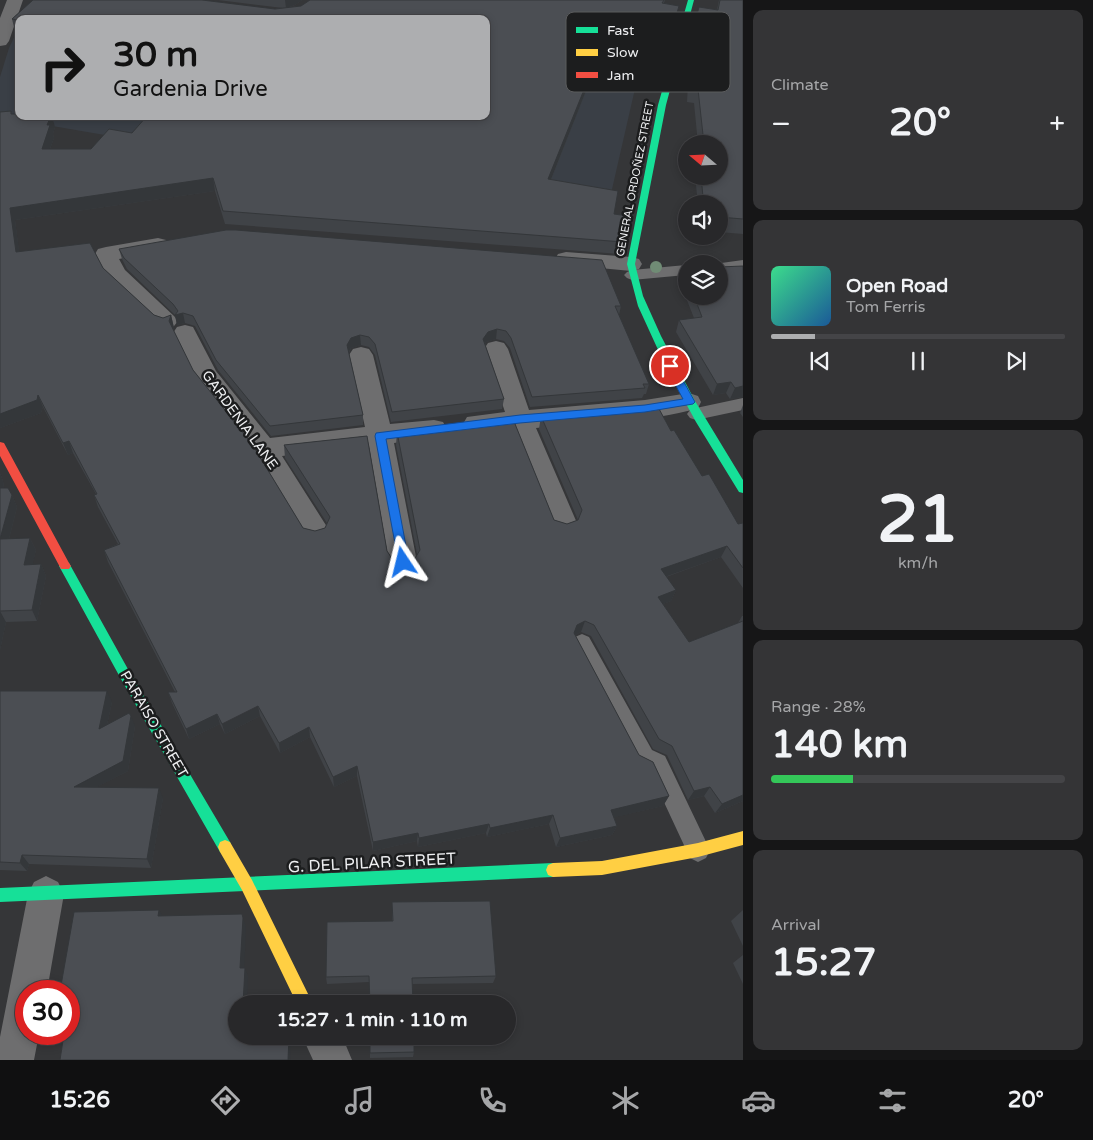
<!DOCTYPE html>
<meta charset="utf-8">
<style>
:root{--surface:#28282a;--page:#343436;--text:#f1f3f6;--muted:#a5a6a8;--line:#444447;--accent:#adaeb0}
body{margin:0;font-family:"Varela Round",sans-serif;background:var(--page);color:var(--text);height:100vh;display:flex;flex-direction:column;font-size:19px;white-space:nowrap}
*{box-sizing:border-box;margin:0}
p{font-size:16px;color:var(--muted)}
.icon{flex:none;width:28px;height:28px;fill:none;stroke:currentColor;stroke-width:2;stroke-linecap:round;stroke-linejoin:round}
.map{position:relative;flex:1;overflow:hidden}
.drawer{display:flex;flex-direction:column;gap:10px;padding:10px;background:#161617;width:350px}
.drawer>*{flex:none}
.banner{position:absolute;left:15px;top:15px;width:475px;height:105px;border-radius:10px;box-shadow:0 2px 8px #0003,0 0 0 1px var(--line);background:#adaeb0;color:#111;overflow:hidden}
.needle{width:32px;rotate:289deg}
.fabs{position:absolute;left:678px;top:135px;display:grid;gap:10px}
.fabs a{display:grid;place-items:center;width:50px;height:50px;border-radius:50%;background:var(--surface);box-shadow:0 2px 8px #0003,0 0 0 1px var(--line);font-size:25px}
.speed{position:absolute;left:15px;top:980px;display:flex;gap:10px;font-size:25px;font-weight:700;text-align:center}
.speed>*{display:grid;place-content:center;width:65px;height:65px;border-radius:50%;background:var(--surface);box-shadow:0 2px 8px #0003,0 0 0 1px var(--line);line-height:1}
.speed .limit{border:8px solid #d22;background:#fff;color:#111}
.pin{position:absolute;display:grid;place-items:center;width:42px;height:42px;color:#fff;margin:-21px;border:2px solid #fff;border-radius:50%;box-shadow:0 1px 5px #0007}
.me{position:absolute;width:55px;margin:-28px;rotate:350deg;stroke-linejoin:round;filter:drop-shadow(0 0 4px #0008)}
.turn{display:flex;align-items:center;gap:18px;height:105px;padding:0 15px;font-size:22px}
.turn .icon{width:65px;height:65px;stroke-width:2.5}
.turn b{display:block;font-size:35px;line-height:42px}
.big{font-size:38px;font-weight:700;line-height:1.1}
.drawer .card{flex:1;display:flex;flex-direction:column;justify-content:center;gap:8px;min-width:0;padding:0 18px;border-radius:10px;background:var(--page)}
.drawer .dial{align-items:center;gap:0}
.dial b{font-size:65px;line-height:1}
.song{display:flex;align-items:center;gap:15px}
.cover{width:60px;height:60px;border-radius:8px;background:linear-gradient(135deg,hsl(150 70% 55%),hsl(210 70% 35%))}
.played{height:5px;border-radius:2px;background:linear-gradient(90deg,var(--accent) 15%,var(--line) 15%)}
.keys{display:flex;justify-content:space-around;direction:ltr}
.heat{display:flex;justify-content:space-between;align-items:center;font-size:28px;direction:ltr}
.charge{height:8px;border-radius:4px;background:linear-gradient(90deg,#34c759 28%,var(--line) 0)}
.trip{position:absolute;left:228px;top:995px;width:288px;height:50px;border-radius:25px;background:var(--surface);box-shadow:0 2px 8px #0003,0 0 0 1px var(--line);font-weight:700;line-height:50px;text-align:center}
.tab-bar{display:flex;height:80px;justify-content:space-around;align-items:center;background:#101011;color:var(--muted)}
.tab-bar .icon{width:35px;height:35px}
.tab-bar .selected{color:var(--accent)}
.tab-bar b{font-size:22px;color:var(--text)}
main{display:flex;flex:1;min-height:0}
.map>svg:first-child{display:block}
.built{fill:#3a3f46}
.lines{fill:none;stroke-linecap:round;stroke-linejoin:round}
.lane{fill:#6e6e6f;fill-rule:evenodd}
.street{fill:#6e6e6f;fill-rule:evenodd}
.fast{fill:#16e098;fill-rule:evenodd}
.slow{fill:#ffcf43;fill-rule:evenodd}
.jam{fill:#f24e42;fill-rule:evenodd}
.tree{fill:#708c75}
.wall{fill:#404347}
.shaded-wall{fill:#34373a}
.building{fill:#4b4e53;stroke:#34373a}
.route{fill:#1a73e8;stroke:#114b97}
.labels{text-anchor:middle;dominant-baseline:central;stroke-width:5;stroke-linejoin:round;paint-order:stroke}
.far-street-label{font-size:11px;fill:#eeeff1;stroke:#1c1d1e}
.street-label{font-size:14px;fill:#eeeff1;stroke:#1c1d1e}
.near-street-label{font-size:16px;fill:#eeeff1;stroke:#1c1d1e}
.key{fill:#1c1d1e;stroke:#5b5c5d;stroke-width:1}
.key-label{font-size:14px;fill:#eeeff1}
</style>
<main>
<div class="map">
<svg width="743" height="1060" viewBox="0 0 743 1060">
<rect width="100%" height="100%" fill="#353638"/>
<path class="built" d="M588 0 681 15 661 84 637 80 610 198 221 155 0 117V77L9 48 19 27V116H486V19Z"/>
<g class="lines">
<path class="lane" d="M743 260V270L719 272V264H714Z
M686 265V275L632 280 627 278 624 275 627 272 632 270Z
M743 398V410L696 420 690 418 687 414 690 410 696 408Z
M582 634 589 637 652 750 665 756 710 850 706 858 698 862 690 858 649 770 636 764 572 643 575 637Z"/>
<path class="street" d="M7 0H23L9 41 6 45 0 46V18Z
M158 238 166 240 169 245 166 250 119 259 125 270 174 316 178 321 174 326 166 329 158 326 108 279 95 254 98 249 106 247Z
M566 252 631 257 639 259 642 264 639 269 631 271 558 264 555 259 558 254Z
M185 325 193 327 216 371 270 438 365 427 349 355 353 349 361 347 369 349 373 355 390 424 434 420 443 422 447 429 443 436 394 443 417 562 413 570 403 574 393 570 389 562 369 446 282 456 329 530 325 538 315 541 305 538 255 455 197 381 173 333 177 327Z
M496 341 504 343 508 349 529 410 645 400 689 393 698 396 701 402 698 408C648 423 588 423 536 428L577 523 573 531 563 534 553 531 549 523 512 430 476 433 467 431 463 424 467 417 505 412 484 349 488 343Z
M46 876 58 882 64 894 47 991H26V1034H39L34 1060H0V1037L28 894 34 882Z
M302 1036H342L352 1060H313Z"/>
<path class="fast" d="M688 0H694L666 105 635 264 643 296 661 336 695 401 743 480V493L739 492 696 422 665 365 638 306 627 264 658 105Z
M65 561 69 563 129 671 230 842 232 847 230 852 225 854 220 852 121 679 59 566 61 563Z
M553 863 558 865 560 870 558 875 553 877 0 902V888Z"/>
<path class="slow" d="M743 831V845L698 857 602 875 553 877 548 875 546 870 548 865 553 863 602 861 698 843Z
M225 840 230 842 252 880 313 1004H297L242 890 220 852 218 847 220 842Z"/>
<path class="jam" d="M0 442 4 443 69 563 71 566 69 569H61L0 456Z"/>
</g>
<circle class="tree" cx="656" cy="267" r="6"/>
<path class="wall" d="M33 0H202L275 9 283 8 218 0H302L295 5 290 7 301 6 310 0H665L664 3 679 6 658 79 595 68 551 180 618 191 614 214 628 216 620 254 225 224 215 191 15 220 19 252 90 243 103 268 154 315 163 318 171 315 174 328 173 330 193 370 252 444 303 528 315 531 325 528 327 523 285 458 284 445 367 436 387 551 393 560 403 564 414 560 417 554 396 445 397 432 513 419 554 520 567 524 578 520 539 429 541 416 658 407 671 431 674 430 702 476 709 474 738 524 743 523V588L721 557 666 577 676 590 671 601 663 604 689 642 738 623 742 616H743V801L715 813 704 796 688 800 667 755 653 749 591 636 581 632 575 635 639 755 653 762 669 796 663 806 614 817 617 826 612 835 556 847 549 824 487 837 486 833 418 847 417 841 373 851 357 776 334 787 310 737 280 753 260 716 225 734 220 724 189 739 172 703 168 692H175L108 562 104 550 118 544 98 507 94 495 96 494 73 453 68 455 43 407 41 413 0 428V112L11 111 12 114H19V116H52L55 127 53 134 54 138 50 149H91L109 129 132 133 147 116H486V19H19V32L15 31 12 19Z
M719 0H743V234L719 232V204H698L695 176H719V144H698L694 103 687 102 688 84 679 83 699 7 717 10Z
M119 249 621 306 619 315 649 384 646 394H644L642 398 530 407 510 348 504 341 496 339 486 342 485 344 504 399 502 409 391 422 375 355 369 347 361 345 351 348 349 353 363 415V425L271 436 218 370 195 326 185 323 177 325 175 315 127 269 122 259Z
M682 269H686V296H719L743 397 730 399 726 393 713 395 676 332 679 320 694 318 679 280Z
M743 405V417L740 413Z
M0 473 3 481 4 488 12 495 17 507 9 539 30 538 36 550 32 565 41 564 46 576 37 621 6 622 0 650Z
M0 691 112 702 107 725 135 726 128 771 96 787 163 798 151 868 29 864 27 871 0 870Z
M392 902 496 976 493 983 412 984 369 982 327 984 326 977 392 921Z
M743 910V946L731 921Z
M743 955V984L733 963Z
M370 1036 414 1052 413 1057 370 1058Z"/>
<path class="shaded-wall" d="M285 0H302L295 5 286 8Z
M679 6 676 18 658 79 661 67Z
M598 55 595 68 546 192 548 179Z
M51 116H52L55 127 53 134 54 138 45 162 42 149 47 125Z
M213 178 215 191 15 220 21 265 16 252 10 208Z
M183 313 185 323 177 325 175 315Z
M171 315 174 328 171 334 169 321Z
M497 329 496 339 486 342 482 350 483 339 488 332Z
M360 335 361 345 351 348 347 355V345L351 338Z
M731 382 726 393 713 395 717 384Z
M743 386V397L730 399 735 388Z
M38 395 43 407 41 413 0 428V414Z
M69 441 73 453 68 455 63 443Z
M0 473 3 481 6 500 0 488Z
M12 495 17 507 6 551 0 539Z
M30 538 36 550 30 576 24 565Z
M727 546 721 557 656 580 661 569Z
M41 564 46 576 37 621 32 610Z
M676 590 671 601 653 608 658 597Z
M0 611 6 622 0 650Z
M585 621 581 632 573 636 570 644 577 625Z
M107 691 112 702 104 739 99 729Z
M258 706 260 716 225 734 222 724Z
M217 714 220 724 189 739 186 729Z
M131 716 135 726 128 771 79 796 74 787Z
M309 727 310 737 280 753 279 743Z
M357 766V776L334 787 333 777Z
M710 787 704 796 688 800 694 791Z
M159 788 163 798 151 868 147 859Z
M743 795V801L715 813 722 804Z
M669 796 663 806 607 819 611 810Z
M553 815 549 824 487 837 490 828Z
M489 824 486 833 418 847 419 838Z
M617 826 612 835 556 847 560 838Z
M418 833 417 841 373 851V842Z
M22 855 29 864 27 871 20 863Z
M159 910 164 919 158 916Z
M243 918 246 927 244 976 240 968Z
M245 968 248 976 247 1004H243Z
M289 1036 291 1042 290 1060H288Z"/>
<path class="building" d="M33 0H202L275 9 301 6 310 0H664L662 3 679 6 661 67 598 55 548 179 618 191 614 214 628 216 623 242 223 211 213 178 10 208 16 252 90 243 103 268 154 315 163 318 171 315 169 321 193 370 252 444 303 528 315 531 325 528 330 517 284 445 367 436 387 551 393 560 403 564 414 560 420 550 397 432 513 419 554 520 567 524 578 520 582 510 541 416 658 407 671 431 674 430 702 476 709 474 738 524 743 523V568L727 546 661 569 676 590 658 597 689 642 743 621V795L722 804 710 787 694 791 672 746 659 739 594 625 585 621 577 625 574 633 639 755 653 762 669 796 611 810 617 826 560 838 553 815 490 828 489 824 419 838 418 833 373 842 357 766 333 777 309 727 279 743 258 706 222 724 217 714 186 729 168 692H177L104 550 120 544 94 495 97 494 69 441 63 443 38 395 37 400 0 414V112L11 111V114H19V116H51L47 125H50L42 149H91L109 129 132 133 147 116H486V19H19V20L12 19Z
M720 0H743V219L719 217V204H712L711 198 703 197 701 176H719V144H704L698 89 691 88 692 70 683 68 699 7 718 10Z
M226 230H236L602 260 621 306H615L649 384H643L645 388 532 397 511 338 506 331 497 329 488 332 483 339 504 399 392 412 375 344 369 337 360 335 351 338 347 345 363 415 270 426 216 360 193 316 183 313 175 315 178 311 173 304 124 258 119 249Z
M743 266V386L735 388 731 382 717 384 679 320 702 317 694 296H719V267Z
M682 269H686V278Z
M0 488H8L12 495 0 539 30 538 24 565 41 564 32 610 0 611Z
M0 691H107L99 729 129 713 131 716 123 761 74 787 159 788 147 859 22 855 20 863 0 862Z
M490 901 496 976 412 978 413 1004H370L369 976 326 977 327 922 393 921 392 902Z
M159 910 158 916 242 914 243 918 240 968H245L243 1004H236V1036H289L288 1060H60L64 1034H69V991H60L74 912Z
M370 1036H414V1052L370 1053Z"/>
<path class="route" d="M670 362 675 366 695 402 693 404 645 412 520 423 386 439 409 562 407 565H399L375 436 376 433 520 415 645 405 683 399 665 366Z"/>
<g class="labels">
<g class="far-street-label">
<text transform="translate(635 179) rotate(-79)">GENERAL ORDOÑEZ STREET</text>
</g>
<g class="street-label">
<text transform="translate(240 420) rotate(54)">GARDENIA LANE</text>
<text transform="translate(154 724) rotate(60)">PARAISO STREET</text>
</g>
<g class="near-street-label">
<text transform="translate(372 863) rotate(-3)">G. DEL PILAR STREET</text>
</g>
</g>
<rect x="566" y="12" width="164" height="80" rx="8" class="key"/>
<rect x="576" y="27" width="22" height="6" fill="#16e098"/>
<rect x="576" y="49" width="22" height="7" fill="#ffcf43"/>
<rect x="576" y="72" width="22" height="6" fill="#f24e42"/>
<g class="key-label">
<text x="607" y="35">Fast</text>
<text x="607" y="57">Slow</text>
<text x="607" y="80">Jam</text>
</g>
</svg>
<div class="fabs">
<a><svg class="needle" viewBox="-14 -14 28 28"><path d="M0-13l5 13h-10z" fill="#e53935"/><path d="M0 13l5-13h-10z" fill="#a5a6a8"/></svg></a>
<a><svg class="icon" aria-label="sound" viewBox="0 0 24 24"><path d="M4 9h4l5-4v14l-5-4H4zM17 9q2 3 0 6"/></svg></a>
<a><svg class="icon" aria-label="layers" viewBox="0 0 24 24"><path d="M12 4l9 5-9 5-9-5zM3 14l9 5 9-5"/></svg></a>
</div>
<div class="speed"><div class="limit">30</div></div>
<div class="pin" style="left:670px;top:366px;background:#d93025"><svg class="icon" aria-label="arrive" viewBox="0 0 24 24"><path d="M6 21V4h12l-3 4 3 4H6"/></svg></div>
<svg class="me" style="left:403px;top:562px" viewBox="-20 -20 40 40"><path d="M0-17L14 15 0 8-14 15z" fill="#1a73e8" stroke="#fff" stroke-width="4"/></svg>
<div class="trip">15:27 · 1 min · 110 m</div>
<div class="banner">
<div class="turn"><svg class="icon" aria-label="right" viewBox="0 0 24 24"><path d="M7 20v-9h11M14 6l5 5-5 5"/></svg><div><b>30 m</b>Gardenia Drive</div></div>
</div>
</div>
<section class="drawer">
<div class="card"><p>Climate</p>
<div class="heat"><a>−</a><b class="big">20°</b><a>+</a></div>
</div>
<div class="card">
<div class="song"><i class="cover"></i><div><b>Open Road</b><p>Tom Ferris</p></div></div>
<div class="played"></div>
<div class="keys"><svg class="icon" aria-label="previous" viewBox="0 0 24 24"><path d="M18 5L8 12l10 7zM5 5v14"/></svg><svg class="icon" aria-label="pause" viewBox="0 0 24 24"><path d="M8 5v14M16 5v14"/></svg><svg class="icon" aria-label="next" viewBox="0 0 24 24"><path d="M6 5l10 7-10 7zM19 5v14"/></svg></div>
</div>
<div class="card dial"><b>21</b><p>km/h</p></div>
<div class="card"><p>Range · 28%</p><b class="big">140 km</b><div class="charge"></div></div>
<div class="card"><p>Arrival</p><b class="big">15:27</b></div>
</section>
</main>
<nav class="tab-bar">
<b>15:26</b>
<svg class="icon selected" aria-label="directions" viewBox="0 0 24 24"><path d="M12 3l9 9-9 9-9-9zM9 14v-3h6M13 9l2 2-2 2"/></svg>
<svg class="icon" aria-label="music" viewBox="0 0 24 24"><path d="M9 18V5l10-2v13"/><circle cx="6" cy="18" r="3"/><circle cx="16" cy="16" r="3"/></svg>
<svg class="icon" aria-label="phone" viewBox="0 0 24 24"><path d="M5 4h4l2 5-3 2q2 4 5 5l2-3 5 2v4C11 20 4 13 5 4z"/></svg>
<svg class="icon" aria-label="climate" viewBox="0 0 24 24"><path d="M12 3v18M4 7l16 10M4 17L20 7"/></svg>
<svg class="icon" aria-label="car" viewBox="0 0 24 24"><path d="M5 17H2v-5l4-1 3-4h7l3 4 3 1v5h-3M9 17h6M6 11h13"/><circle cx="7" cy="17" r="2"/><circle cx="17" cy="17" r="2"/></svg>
<svg class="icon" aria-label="filters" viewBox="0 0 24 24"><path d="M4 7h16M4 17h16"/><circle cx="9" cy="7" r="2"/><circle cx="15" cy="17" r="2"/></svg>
<b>20°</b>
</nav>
